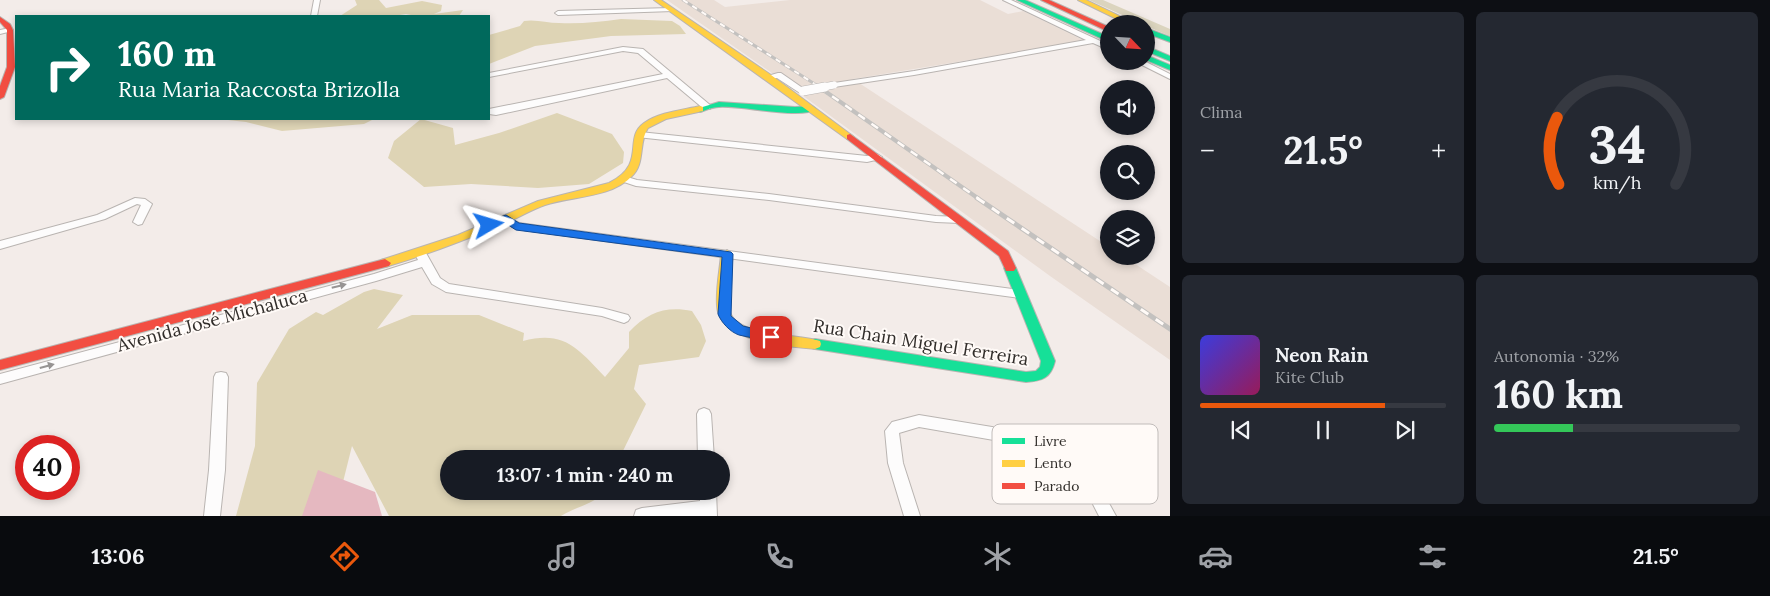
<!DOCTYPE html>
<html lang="pt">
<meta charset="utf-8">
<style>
:root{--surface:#171b24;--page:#242831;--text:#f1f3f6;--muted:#9ea1a6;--line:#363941;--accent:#ea580c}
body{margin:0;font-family:Lora,serif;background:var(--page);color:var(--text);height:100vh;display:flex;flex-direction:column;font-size:19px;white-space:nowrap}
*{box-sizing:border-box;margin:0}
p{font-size:16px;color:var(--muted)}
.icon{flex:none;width:28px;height:28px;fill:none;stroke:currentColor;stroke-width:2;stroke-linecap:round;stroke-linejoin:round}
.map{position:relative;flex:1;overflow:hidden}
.panel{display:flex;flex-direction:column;gap:12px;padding:12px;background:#0d0f14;width:600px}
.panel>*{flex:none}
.guide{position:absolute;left:15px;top:15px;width:475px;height:105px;border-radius:0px;box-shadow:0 2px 8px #0003;background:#00695c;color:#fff;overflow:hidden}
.needle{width:32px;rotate:115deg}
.buttons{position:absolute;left:1100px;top:15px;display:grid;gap:10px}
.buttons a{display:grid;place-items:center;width:55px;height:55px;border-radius:50%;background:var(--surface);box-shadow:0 2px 8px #0003;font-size:25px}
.speed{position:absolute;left:15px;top:435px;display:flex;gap:10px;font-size:25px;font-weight:700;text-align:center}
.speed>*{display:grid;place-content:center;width:65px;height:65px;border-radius:50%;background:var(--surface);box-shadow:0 2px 8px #0003;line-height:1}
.speed .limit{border:8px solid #d22;background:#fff;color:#111}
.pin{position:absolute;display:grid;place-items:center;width:42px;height:42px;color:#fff;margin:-21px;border-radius:10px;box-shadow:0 2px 8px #0006}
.me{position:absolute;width:55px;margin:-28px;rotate:83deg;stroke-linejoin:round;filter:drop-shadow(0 0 4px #0008)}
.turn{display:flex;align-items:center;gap:18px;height:105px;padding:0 20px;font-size:22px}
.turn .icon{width:65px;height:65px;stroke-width:2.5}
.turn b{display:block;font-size:35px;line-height:42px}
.big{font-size:38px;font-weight:700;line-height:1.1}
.panel .tile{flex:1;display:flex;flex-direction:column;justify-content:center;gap:8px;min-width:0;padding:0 18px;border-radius:8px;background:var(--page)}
.panel .dial{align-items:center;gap:0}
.dial svg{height:130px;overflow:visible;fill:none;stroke:var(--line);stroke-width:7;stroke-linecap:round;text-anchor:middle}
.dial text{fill:var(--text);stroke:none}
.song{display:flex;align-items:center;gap:15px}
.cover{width:60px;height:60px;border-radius:8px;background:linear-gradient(135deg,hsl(240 70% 55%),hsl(330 70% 35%))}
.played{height:5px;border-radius:2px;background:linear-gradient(90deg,var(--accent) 75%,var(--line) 75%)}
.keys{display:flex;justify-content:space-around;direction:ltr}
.heat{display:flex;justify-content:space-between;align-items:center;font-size:28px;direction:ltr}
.charge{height:8px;border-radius:4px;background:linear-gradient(90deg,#34c759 32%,var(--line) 0)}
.panel .tiles{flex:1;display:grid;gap:12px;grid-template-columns:repeat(2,1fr)}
.trip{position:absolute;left:440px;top:450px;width:290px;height:50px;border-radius:25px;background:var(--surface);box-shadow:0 2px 8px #0003;font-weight:700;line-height:50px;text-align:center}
.dock{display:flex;height:80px;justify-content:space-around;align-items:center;background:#090b0e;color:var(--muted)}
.dock .icon{width:35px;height:35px}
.dock .current{color:var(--accent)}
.dock b{font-size:22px;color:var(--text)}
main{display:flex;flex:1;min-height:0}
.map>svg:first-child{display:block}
.built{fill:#eaded6}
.green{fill:#dbd4be}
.forest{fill:#ded4b5}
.water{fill:#e5b8c0}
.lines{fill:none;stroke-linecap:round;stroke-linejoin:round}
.street-casing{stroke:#b9b4b1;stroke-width:2}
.fast-casing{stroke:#b9b4b1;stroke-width:2}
.slow-casing{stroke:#b9b4b1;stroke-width:2}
.jam-casing{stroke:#b9b4b1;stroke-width:2}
.street{fill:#fdfcfc;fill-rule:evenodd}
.fast{fill:#16e098;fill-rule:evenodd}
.slow{fill:#ffcf43;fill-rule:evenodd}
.jam{fill:#f24e42;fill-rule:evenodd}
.rail-far2-casing{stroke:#c3c1bf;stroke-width:3}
.rail-far1-casing{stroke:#c3c1bf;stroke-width:4}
.rail-casing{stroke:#c3c1bf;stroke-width:5}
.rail-far2{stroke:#fffaf7;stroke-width:2;stroke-dasharray:5.5;stroke-linecap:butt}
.rail-far1{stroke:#fffaf7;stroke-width:2.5;stroke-dasharray:8;stroke-linecap:butt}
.rail{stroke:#fffaf7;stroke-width:3;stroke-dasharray:9;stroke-linecap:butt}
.street-bridge-far1-casing{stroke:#b9b4b1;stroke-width:8;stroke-linecap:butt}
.street-bridge-casing{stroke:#b9b4b1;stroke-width:10;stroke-linecap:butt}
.street-bridge-far1{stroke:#fdfcfc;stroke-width:7}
.street-bridge{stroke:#fdfcfc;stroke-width:9}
.oneway{fill:#979493}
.route{fill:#1a73e8;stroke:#114b97}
.labels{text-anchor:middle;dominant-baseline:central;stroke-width:4;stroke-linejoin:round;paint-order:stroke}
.street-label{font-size:18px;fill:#312d2a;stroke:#fffaf7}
.key{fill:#fffaf7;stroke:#c1bcba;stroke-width:1}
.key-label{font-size:14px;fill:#312d2a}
</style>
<main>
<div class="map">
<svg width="1170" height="516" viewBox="0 0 1170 516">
<rect width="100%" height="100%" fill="#f3ece9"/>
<path class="built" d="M667 0H714L725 7 790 0H980L1008 14 1023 11 1085 41 853 79 1109 247V256H1123L1170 287V360L1050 276 769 71Z"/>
<path class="green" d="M1089 0H1103L1170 29V36L1146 26V24H1142Z"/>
<path class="forest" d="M355 0H379L386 8 422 1 442 5 441 11 434 14 463 10 459 16H416L406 14 393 16H340L357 5Z
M621 19 672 21 680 26 686 34 611 36 535 46 489 64V35L520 26 524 21C536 19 547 23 559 23 580 24 600 22 621 19Z
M557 113 612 134 624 152 623 163 589 184 538 188 471 184 424 187 388 158 394 141 421 119 453 128 455 145 499 133Z
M219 119H374L364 124 282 131 246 122Z
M374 289 403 295 377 329 412 315H479L524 333 523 341C565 330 578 349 605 377L629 348V332C648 312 666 306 692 311L701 325 706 341 699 357 639 365 634 389 646 404 619 459H449V491H605C595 504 575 507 561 516H389L352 446 341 490 316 516H236L255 446 257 383 289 329 316 312 323 315 364 292Z"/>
<path class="water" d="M318 470 375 492 382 516H302Z"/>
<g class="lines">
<g class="street-casing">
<path id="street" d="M314 0H320L317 16H311Z
M1003 0H1011L1109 45V50L1093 43 914 75 834 87 830 85 834 83 914 71 1086 40Z
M671 8 674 10 673 11 558 15 555 13 558 11Z
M10 28 13 30 12 31 0 34V30Z
M623 47 643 49 710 105V109H704L667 78 496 115 489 114V109L663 74 638 53 623 51 489 77V73Z
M1134 61H1144L1170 74V79Z
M778 73H781L807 91 800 93 777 78 768 79 764 77Z
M640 132 867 156 877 154 882 157 880 159 867 162 637 137V133Z
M624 176 637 180 769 194 936 216 960 217 965 220 960 223 936 222 769 200 636 186 621 181 619 179 621 177Z
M135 198 145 199 152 204 142 224 138 225 133 222 141 205 137 204 105 219 0 249V241L97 215Z
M506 216 519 223 1020 290 1024 291 1026 294 1024 297 1020 298 516 229 501 219Z
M422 252 426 253 440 278 449 284 602 308 628 315 630 318 628 321 624 323 602 316 446 292 432 284 422 267 376 281 0 384V374L374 274 418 260 416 256Z
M221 372 226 373 228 377 225 470 220 516H204L209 470 214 377 216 373Z
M704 408 709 410 711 414 714 459H698L697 414 699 410Z
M919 415 1046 436 1070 446 1089 467 1116 516H1099L1079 477 1069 464 1060 456 1045 449 919 427 899 433 903 463 920 516H904L888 463 885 431 892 422Z
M700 491H716L717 516H634L636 510 642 508 700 501Z"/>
</g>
<g class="fast-casing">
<path id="fast" d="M1017 0H1025L1109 37V42Z
M1146 28 1170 37V42L1146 33Z
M1146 46 1170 56V61L1146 51Z
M1146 55 1170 65V70L1146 60Z
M719 102 795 107 812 106 816 109C802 120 740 105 719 107 713 107 706 110 700 112L696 109Z
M1010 264 1016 268 1055 361C1051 378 1042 381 1026 382L815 349 810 347 809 344 810 341 815 339 1026 372 1036 371 1040 367 1041 361 1004 268Z"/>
</g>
<g class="slow-casing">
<path id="slow" d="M654 0H661L771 75 854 137 853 139H847Z
M1078 0H1086L1136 24H1127Z
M700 106 703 107V111L666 119 648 128C638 143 646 164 631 177 610 198 572 196 545 205 528 211 513 221 496 227 460 242 423 256 385 267L379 263 381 260 458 235 538 201 609 183C648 163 622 139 644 123 659 112 683 110 700 106Z
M727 250 733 254C731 270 726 297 730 312 737 337 799 334 820 341L821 344 820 347 815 349C789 346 727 343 718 312 714 297 720 270 721 254Z"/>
</g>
<g class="jam-casing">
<path id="jam" d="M1041 0H1049L1109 27V32Z
M0 17 10 24 13 30 15 67 4 97 0 99V86L7 67V30L0 22Z
M850 134 1008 251 1016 268 1014 271H1006L999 256 847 139V135Z
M385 259 391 263 389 266 0 370V360Z"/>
</g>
<use href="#street" class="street"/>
<use href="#fast" class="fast"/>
<use href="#slow" class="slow"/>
<use href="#jam" class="jam"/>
<g class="rail-far2-casing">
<path id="rail-far2" d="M683 0 821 88"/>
</g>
<g class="rail-far1-casing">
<path id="rail-far1" d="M819 87 979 199"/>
</g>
<g class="rail-casing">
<path id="rail" d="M977 198 1170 329"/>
</g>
<use href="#rail-far2" class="rail-far2"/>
<use href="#rail-far1" class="rail-far1"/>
<use href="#rail" class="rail"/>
<g class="street-bridge-far1-casing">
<path id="street-bridge-far1" d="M818 88 834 85"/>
</g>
<g class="street-bridge-casing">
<path id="street-bridge" d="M803 91 825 87"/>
</g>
<use href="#street-bridge-far1" class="street-bridge-far1"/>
<use href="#street-bridge" class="street-bridge"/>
</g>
<defs><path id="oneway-solid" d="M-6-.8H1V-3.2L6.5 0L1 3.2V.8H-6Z" transform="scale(1.25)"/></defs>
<g class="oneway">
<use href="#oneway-solid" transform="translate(339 286) rotate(-14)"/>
<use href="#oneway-solid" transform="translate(47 366) rotate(-15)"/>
</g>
<path class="route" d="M506 215 519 223 731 252 733 254 731 316 743 326 775 334 777 337 775 340 771 342 739 335C730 332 721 322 718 314L722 257 516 230 505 223 489 229 484 225 485 223Z"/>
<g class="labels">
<g class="street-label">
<text transform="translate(212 320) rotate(-15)">Avenida José Michaluca</text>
<text transform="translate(921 342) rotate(9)">Rua Chain Miguel Ferreira</text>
</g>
</g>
<rect x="992" y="424" width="166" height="80" rx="8" class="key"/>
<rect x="1002" y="438" width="23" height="6" fill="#16e098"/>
<rect x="1002" y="460" width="23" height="7" fill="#ffcf43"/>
<rect x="1002" y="483" width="23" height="6" fill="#f24e42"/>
<g class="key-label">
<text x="1034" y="446">Livre</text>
<text x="1034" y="468">Lento</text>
<text x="1034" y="491">Parado</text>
</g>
</svg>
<div class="buttons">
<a><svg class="needle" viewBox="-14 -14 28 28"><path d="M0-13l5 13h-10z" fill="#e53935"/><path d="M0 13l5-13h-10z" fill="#9ea1a6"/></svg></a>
<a><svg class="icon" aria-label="sound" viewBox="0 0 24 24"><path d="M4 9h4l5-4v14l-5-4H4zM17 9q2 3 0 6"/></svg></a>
<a><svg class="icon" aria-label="search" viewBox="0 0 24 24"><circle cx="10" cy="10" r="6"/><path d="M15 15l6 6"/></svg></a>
<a><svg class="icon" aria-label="layers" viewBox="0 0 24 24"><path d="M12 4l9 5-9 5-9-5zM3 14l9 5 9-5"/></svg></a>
</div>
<div class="speed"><div class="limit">40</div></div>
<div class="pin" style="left:771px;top:337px;background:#d93025"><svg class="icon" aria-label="arrive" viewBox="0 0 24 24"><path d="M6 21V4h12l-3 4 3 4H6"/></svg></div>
<svg class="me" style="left:489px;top:225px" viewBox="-20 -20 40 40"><path d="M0-17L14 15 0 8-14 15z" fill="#1a73e8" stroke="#fff" stroke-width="4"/></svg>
<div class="trip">13:07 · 1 min · 240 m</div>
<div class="guide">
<div class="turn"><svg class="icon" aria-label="right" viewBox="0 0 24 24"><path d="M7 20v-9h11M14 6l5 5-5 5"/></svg><div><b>160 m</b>Rua Maria Raccosta Brizolla</div></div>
</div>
</div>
<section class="panel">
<div class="tiles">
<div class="tile"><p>Clima</p>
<div class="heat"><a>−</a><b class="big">21.5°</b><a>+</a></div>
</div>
<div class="tile dial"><svg viewBox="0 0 100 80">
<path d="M14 69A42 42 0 1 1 86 69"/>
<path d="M14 69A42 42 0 0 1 13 28" stroke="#ea580c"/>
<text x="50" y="56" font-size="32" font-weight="700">34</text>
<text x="50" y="72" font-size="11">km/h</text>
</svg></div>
<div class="tile">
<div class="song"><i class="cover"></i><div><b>Neon Rain</b><p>Kite Club</p></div></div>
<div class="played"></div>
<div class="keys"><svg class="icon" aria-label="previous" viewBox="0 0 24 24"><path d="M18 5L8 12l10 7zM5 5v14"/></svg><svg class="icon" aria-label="pause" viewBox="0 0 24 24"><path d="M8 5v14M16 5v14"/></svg><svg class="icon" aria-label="next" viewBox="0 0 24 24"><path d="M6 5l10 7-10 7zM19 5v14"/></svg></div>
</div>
<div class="tile"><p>Autonomia · 32%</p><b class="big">160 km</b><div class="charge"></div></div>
</div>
</section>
</main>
<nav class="dock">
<b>13:06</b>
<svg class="icon current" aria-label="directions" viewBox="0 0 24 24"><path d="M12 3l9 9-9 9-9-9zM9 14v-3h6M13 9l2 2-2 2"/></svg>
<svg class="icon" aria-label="music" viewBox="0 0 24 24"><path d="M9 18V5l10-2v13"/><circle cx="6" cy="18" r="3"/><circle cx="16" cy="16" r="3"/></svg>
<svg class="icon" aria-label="phone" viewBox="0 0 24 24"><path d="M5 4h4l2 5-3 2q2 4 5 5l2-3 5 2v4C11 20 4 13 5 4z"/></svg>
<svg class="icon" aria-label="climate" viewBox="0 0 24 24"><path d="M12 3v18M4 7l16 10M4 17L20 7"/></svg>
<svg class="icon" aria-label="car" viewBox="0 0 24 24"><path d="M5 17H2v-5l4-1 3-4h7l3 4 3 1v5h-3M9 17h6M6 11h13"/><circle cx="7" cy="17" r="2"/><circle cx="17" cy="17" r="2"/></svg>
<svg class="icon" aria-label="filters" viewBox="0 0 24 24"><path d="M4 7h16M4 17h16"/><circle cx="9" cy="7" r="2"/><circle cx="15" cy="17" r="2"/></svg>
<b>21.5°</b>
</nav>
